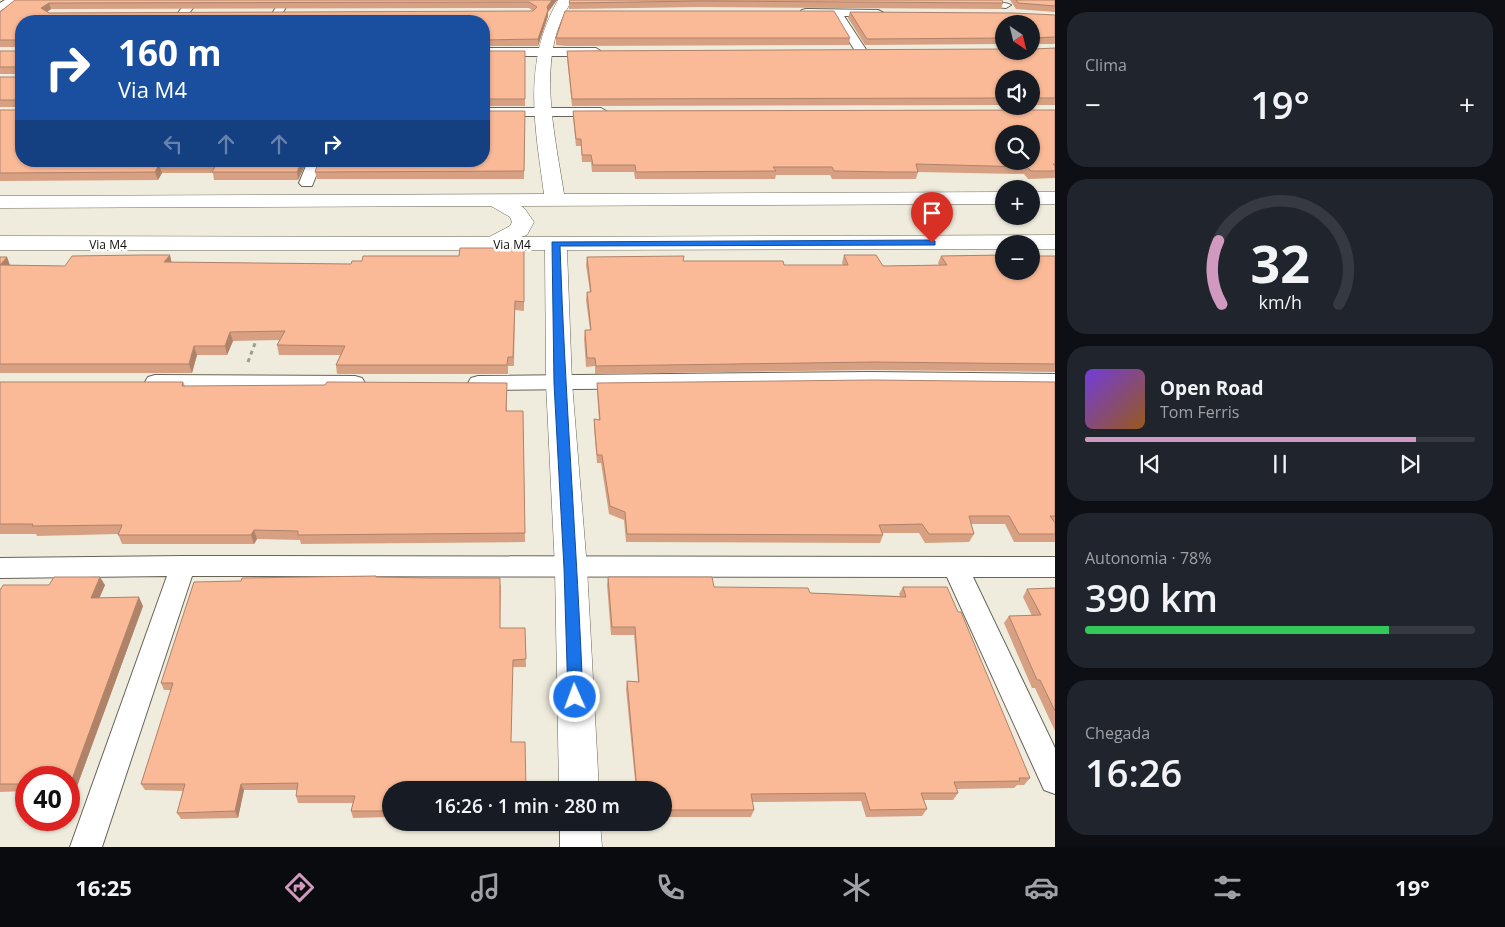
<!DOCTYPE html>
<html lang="pt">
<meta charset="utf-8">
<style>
:root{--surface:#171b24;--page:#20242c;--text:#f1f3f6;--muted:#9ea1a6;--line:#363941;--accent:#d199be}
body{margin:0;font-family:"Open Sans",sans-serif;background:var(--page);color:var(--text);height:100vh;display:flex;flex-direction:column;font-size:19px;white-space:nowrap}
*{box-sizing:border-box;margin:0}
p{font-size:16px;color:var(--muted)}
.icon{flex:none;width:28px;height:28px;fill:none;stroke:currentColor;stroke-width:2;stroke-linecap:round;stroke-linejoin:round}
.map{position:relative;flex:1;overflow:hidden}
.details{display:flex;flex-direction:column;gap:12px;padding:12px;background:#0d0f14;width:450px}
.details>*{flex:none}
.banner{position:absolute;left:15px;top:15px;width:475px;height:152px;border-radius:20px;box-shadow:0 1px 4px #0004;background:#1a4fa0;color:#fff;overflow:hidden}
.needle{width:32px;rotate:145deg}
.fabs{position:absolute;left:995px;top:15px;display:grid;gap:10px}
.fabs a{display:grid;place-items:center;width:45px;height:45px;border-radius:50%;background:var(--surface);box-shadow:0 1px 4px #0004;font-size:25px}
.speed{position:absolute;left:15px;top:766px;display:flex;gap:10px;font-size:25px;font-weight:700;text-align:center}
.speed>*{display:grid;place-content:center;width:65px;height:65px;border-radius:50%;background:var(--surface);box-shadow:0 1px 4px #0004;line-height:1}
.speed .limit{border:8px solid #d22;background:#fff;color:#111}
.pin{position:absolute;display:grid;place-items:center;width:42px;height:42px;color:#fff;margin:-51px -21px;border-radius:50% 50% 50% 0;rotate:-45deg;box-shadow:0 0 5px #0007}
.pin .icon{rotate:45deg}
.me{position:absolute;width:55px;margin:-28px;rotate:358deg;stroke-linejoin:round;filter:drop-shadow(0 0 4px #0008)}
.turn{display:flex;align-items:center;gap:18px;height:105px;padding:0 20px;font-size:22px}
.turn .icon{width:65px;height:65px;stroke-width:2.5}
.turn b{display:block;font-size:35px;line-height:42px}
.lanes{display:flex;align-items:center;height:48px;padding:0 20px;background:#0003;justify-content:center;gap:25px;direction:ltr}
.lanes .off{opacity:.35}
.big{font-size:38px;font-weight:600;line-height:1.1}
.details .widget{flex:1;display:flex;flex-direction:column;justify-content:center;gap:8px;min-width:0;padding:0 18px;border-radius:20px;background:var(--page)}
.details .dial{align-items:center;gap:0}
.dial svg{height:130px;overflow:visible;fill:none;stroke:var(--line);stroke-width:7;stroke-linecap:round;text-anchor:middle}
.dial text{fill:var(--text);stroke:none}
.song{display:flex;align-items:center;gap:15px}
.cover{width:60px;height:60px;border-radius:8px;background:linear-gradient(135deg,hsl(260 70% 55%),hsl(30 70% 35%))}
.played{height:5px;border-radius:2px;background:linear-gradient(90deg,var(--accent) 85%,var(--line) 85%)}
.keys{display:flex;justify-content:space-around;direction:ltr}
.heat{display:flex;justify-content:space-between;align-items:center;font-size:28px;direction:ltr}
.charge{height:8px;border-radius:4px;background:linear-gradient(90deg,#34c759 78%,var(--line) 0)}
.trip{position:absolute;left:382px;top:781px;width:290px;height:50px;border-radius:25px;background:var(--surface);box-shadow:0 1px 4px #0004;font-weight:600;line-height:50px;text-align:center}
.menu{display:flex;height:80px;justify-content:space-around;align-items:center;background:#090b0e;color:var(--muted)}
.menu .icon{width:35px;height:35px}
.menu .selected{color:var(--accent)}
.menu b{font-size:22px;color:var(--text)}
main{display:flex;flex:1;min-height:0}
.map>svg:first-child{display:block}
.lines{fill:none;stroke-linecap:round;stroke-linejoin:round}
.street-casing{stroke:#676457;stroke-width:2}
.secondary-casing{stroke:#676457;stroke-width:1}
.path{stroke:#9f9c91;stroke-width:3;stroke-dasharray:4 4;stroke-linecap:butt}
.street{fill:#fff;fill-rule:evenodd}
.secondary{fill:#fff;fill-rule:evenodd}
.wall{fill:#d7a082;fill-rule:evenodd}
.shaded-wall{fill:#af826a}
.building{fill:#faba97;stroke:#af826a;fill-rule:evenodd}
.route{fill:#1a73e8;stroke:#114b97}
.labels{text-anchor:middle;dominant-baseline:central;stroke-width:5;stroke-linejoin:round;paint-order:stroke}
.far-street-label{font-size:12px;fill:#0e0d08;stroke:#fff}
</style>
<main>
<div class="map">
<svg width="1055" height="847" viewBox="0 0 1055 847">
<rect width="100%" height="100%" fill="#efecdd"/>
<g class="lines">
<g class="street-casing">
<path id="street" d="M5 0H18L0 11V3Z
M188 0H199L187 16H179L177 14Z
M280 0H290L278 21H268Z
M939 0C954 0 1002 0 1011 5L1006 8 944 3Z
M806 9 878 10 884 13 878 16H844L867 51 861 55 857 54 833 16 802 14 800 12 802 10Z
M484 48H596L602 52 596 56H484Z
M484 108H601L608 112 601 116H484Z
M308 161H322L312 186H302L299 183Z
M870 372 1055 374V388L870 386 478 390 471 388 468 383 471 378 478 376Z
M155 375 355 376 362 378 365 383 362 388 355 390 155 389 148 387 145 382 148 377Z
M183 556 1055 557V577H973L1055 748V794L1044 790 947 577 192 576 102 847H70L167 576 0 578V558Z"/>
</g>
<g class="secondary-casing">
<path id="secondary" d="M558 0H572C568 7 564 14 561 21 539 72 556 141 564 194L1004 192V204L521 206 525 209 534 222 527 235 521 237 1055 235V249H1031V244H1004V249L567 250 572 383 587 568 599 790H559L555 568 546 383 545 250H0V236L489 237 510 226 512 222 510 217 491 206 0 208V196L544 194C535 126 522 63 558 0Z
M1031 192H1055V204H1031Z
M560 822H600L602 847H560Z"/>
</g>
<path class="path" d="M248 362 257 338"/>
<use href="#street" class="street"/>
<use href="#secondary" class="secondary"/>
</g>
<path class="wall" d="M15 0H557L548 12V16L538 46H484V21H21L307 161 298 180H214L213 173H162L158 180 0 181V110H20V107H0V77H20V74H0V51H20V47H0V12ZM529 8 533 11 49 13 47 12 51 9Z
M570 0 1003 3 1001 9 700 7 569 9V3Z
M1010 0H1055V12L1016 9Z
M850 12 1055 15V44H1031V24H1004V44L865 45 848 18Z
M556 38H850L849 45 566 46 556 45Z
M1055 48V105H1031V79H1004V105L572 106 567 58V51L1034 49Z
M484 51H525V106H484Z
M1055 110V178L1028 179 1024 174 918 172 916 179H832L830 175H776L775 179H635L634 172H592L591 162H582L581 146H576L573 118V111Z
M525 111 524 179H317L315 172Z
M524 248V311L515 310 514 366H508V374H337L336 365 340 355H279L277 345 280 340 233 341 227 355H197L192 373H0V257H7L10 265 65 266 171 262 351 264 362 261 459 256Z
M1002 252 1038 256H1055V372L870 370 595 374V366L586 367 584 338 585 330H590L586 300 587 292H590L586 265 587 257 784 265H843L842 263 844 255 883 266 939 265 938 263 941 256 1001 255Z
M0 382H183L185 386 507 392V411H523L525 542 301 544 300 540 257 539 254 544H122L118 534 37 536 36 534H0Z
M1055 382V542H1014L1005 524H971L974 534 969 542 925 543 919 533H883V535L880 543 626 542 624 520 609 514 601 463H597L594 428V419L599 420 597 391V383Z
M608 577 714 587 810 593 900 596 899 594 903 587 1030 778 1024 785H1017L1014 788 957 789 958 793 953 800H924L927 809 922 816 866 817 861 801 752 802 754 810 751 817H664V790H636L626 689 627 681 638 682 634 635H611L607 585Z
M377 578 501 585 500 628H525L526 667H513L391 790V817L353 818 351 811 353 803H298L296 796 297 790H244L238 818 181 819 177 813 183 791 145 790 141 784 171 690H164L161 683Z
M49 585H105L99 598 143 606 76 789H69V778H26V791L0 792V589Z
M1055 588V731L1035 688H1032L1004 623 1009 616H1032L1023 597 1027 589Z"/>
<path class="shaded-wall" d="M552 0H557L548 12V16L538 46V39L547 7Z
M49 3 51 9 43 15 41 8Z
M302 161H307L298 180 297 172Z
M159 165 162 173 158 180 155 172Z
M170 255 172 264 164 262Z
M7 257 10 266 0 265Z
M230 332 233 341 227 355 225 346Z
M194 346 197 355 192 373 189 364Z
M254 530 257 539 254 544 251 535Z
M100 577 105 585 96 606 91 598Z
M139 597 143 606 76 789 71 782Z
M241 784 244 790 238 818 235 811Z"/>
<path class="building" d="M15 0H552L547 7 548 10 538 39 484 40V21H21V161H302L297 172H212L216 165H159L155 172 0 173V110H20V100H0V77H20V67H0V51H20V40H0V12ZM529 2 537 7 533 11 49 13 41 8 49 3Z
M570 0H1002L1003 3 701 1 569 3Z
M1016 0H1055V6L1018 3Z
M565 11H834L850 38H556Z
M850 12 1013 13 1055 15V37L1033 38 1031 43V24H1004V38L867 39Z
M1031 48 1034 49 1055 48V98H1031V79H1004V98L572 99 567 51 1004 49V51H1031Z
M484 51H525V99H484Z
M1055 110V164H1053L1055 166V171H1031L1027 167 916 164 918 172H891L834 171 832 167H773L776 171 636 172 635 165H593L591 155H582L581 139H576L573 111ZM1004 134H1031V161H1004Z
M484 111H525L524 171 315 172 319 161H484Z
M460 248H524V302L515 301 513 357H508L507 365H336L345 346 277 345 285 331 230 332 225 346H194L189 364H0V257H7L0 265 65 266 72 256 142 255H170L164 262 351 264 352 261H362L363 256H459Z
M1031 252H1034L1038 256H1055V364L873 362 596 366 595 358H587L585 330H591L587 292H591L587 257 684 256 683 261H783L784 265H848L844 255H876L883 266 947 265 941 256 1004 255V271H1031Z
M873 380 1055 382V516H1050L1055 523V534H1019L1009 516H969L974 534H929L922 524 879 525 883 535 627 534 625 512 610 506 602 455H597L594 419 600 420 597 383Z
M0 382H183L182 386 325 385 327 382 507 383 506 411H523L525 533 298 535V531L254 530 251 535H118L122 525 32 526 33 524H0Z
M376 576V577L431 578H500V628H525L526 659 513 660 511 742H525L526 790H391V811H351L355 796H296L298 783 241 784 235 811 177 813 185 784H141L173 683H161L194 582 241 581 242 578Z
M54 577H100L91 598 139 597 71 782H69V778H26V784H0V589H1L3 585H49Z
M608 577H712L714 587 808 588 810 593 906 597 903 587H947L958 612H961L1030 778H1019L1020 781 954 782 958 793H921L927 809 870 810 865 793 751 794 754 810H664V790H637L627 681 639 682 635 627H612Z
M1055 588V711L1040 680H1037L1009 616 1041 615 1027 589Z"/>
<path class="route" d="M932 240 935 241V245L560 246C565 397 577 547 583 697L581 702 575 704 570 702 568 697 564 568 554 383 552 242Z"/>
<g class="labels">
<g class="far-street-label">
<text x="108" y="244">Via M4</text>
<text x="512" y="244">Via M4</text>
</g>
</g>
</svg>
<div class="fabs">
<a><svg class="needle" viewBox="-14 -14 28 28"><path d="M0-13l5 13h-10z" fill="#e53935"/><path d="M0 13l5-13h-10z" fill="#9ea1a6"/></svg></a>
<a><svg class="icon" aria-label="sound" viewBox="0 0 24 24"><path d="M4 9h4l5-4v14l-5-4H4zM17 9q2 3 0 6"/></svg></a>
<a><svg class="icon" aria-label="search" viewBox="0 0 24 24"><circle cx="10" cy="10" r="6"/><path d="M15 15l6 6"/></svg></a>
<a>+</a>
<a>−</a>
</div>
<div class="speed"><div class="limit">40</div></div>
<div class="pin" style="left:932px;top:243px;background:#d93025"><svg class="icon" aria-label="arrive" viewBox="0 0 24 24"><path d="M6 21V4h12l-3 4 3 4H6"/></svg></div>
<svg class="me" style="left:575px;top:697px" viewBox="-20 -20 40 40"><circle r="17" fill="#1a73e8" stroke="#fff" stroke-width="3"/><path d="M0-11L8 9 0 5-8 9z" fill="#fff"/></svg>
<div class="trip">16:26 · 1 min · 280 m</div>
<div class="banner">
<div class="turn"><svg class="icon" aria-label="right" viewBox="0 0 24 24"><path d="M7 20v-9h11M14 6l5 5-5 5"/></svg><div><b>160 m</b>Via M4</div></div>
<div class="lanes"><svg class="icon off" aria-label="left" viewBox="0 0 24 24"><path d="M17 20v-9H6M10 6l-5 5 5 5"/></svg><svg class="icon off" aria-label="ahead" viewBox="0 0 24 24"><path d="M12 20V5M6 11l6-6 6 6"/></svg><svg class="icon off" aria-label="ahead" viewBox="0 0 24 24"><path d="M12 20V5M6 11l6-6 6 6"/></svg><svg class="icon" aria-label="right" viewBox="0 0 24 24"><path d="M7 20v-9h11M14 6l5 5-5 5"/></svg></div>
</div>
</div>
<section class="details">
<div class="widget"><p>Clima</p>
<div class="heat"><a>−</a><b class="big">19°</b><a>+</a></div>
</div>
<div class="widget dial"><svg viewBox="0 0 100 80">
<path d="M14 69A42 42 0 1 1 86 69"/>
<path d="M14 69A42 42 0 0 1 12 30" stroke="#d199be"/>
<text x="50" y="56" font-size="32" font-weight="700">32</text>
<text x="50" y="72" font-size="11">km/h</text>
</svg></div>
<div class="widget">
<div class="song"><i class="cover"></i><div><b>Open Road</b><p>Tom Ferris</p></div></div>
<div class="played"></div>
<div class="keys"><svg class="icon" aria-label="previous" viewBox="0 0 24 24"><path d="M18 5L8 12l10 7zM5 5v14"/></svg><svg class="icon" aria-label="pause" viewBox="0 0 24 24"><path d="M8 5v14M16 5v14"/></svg><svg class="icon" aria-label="next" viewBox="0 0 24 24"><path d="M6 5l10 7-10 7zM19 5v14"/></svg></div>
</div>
<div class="widget"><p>Autonomia · 78%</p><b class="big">390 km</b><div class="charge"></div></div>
<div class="widget"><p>Chegada</p><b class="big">16:26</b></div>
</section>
</main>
<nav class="menu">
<b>16:25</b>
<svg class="icon selected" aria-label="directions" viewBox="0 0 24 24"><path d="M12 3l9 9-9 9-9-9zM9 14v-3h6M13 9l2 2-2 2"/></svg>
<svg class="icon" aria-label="music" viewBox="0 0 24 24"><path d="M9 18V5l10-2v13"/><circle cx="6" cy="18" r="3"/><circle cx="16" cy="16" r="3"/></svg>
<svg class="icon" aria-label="phone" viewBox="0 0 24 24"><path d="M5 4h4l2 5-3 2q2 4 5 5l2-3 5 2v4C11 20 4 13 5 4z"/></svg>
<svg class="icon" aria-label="climate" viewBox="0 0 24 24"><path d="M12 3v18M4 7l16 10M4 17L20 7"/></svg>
<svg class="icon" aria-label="car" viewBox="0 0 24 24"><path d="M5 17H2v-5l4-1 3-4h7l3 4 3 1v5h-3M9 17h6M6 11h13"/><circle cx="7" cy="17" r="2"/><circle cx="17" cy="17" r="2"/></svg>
<svg class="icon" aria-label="filters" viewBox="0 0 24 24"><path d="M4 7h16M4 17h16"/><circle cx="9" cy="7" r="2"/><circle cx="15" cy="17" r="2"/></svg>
<b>19°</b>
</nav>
